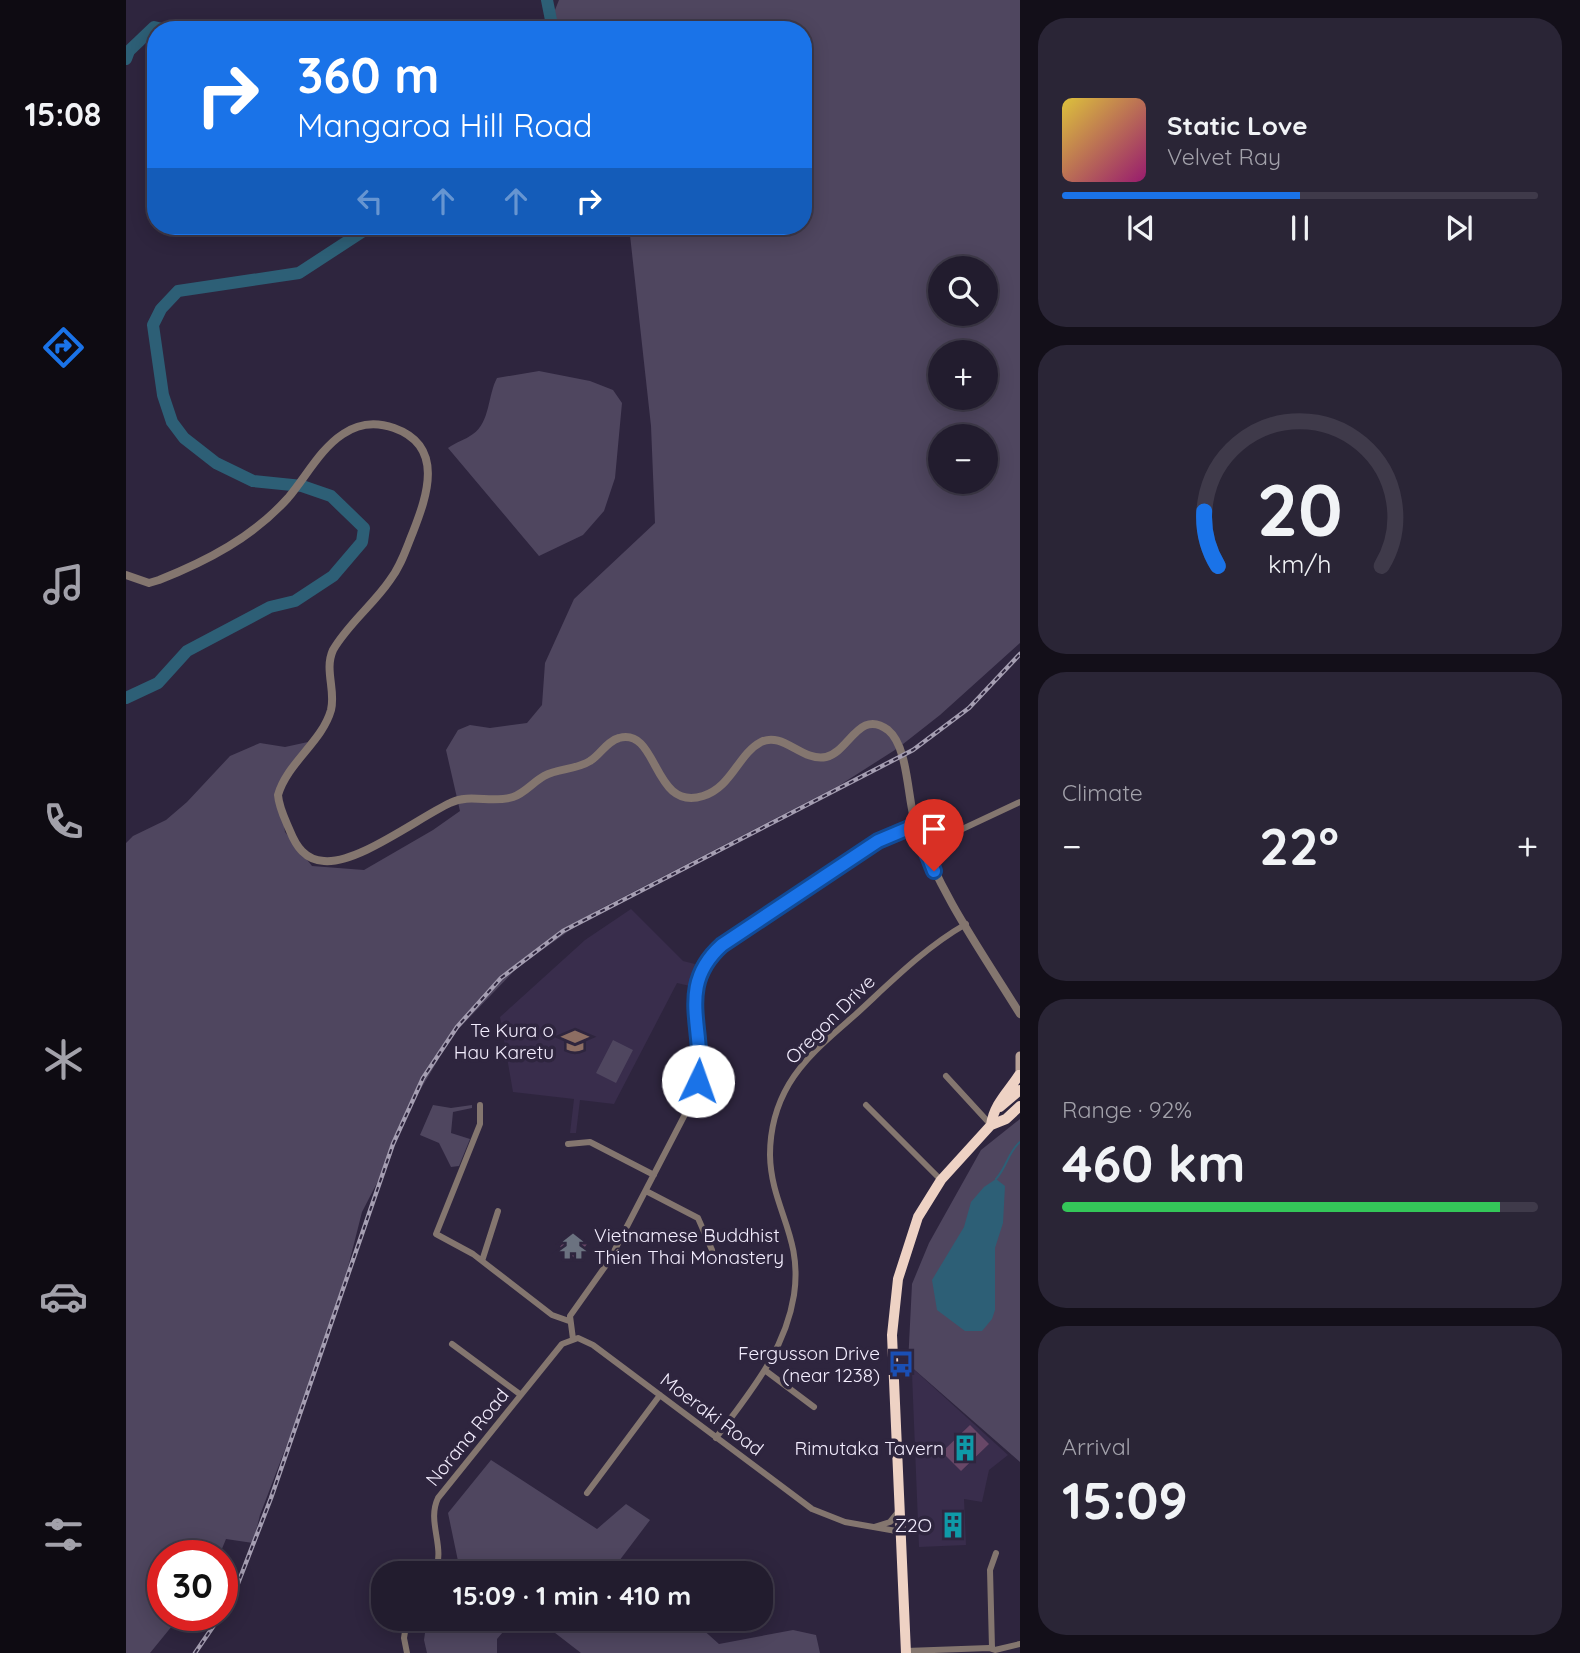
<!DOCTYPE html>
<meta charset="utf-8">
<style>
:root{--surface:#221c2e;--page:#2a2536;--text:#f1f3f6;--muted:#a2a1aa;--line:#3f3a4a;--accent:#1a73e8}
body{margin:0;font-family:Quicksand,sans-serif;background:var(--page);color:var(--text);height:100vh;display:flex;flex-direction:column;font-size:26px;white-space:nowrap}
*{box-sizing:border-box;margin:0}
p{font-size:23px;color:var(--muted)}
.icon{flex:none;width:38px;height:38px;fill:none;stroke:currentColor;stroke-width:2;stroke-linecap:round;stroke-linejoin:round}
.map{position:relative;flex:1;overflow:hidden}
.sheet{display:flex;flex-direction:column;gap:18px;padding:18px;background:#130f19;width:560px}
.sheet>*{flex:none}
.banner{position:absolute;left:21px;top:21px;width:665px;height:214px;border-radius:28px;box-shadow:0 4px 18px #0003,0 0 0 2px var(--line);background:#1a73e8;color:#fff;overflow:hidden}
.fabs{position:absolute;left:802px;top:256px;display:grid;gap:14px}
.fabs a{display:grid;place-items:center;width:70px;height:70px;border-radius:50%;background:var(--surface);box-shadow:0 4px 18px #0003,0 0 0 2px var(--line);font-size:35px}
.speed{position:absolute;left:21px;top:1540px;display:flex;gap:14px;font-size:35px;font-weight:700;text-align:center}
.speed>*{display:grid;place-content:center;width:91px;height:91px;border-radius:50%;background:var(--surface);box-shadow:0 4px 18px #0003,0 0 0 2px var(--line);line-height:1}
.speed .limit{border:10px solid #d22;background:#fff;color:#111}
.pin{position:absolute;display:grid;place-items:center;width:60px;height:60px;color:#fff;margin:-72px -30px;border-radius:50% 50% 50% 0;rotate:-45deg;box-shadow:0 0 7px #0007}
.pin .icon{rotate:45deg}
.me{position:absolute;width:77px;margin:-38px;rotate:3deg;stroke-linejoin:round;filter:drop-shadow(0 0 5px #0008)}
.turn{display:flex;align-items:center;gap:24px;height:147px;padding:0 35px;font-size:32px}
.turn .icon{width:91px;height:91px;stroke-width:2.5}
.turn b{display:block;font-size:49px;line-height:60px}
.lanes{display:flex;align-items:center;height:66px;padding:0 35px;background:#0003;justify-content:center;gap:35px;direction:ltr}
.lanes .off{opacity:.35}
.big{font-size:52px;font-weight:700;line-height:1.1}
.sheet .card{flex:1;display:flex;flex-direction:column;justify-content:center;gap:10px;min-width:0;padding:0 24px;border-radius:28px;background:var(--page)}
.sheet .dial{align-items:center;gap:0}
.dial svg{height:182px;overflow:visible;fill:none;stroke:var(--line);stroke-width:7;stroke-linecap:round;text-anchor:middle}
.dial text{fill:var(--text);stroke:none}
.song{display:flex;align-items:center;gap:21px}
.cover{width:84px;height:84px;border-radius:10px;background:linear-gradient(135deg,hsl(50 70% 55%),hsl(320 70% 35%))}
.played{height:7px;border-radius:4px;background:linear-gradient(90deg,var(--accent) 50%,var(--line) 50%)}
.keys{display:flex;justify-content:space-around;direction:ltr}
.heat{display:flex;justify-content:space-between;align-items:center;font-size:38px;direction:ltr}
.charge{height:10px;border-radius:5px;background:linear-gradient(90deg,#34c759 92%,var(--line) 0)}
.trip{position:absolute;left:245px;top:1561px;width:402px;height:70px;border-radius:28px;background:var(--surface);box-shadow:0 4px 18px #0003,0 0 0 2px var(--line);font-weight:700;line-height:70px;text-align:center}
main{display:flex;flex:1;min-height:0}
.tabs{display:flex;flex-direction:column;width:126px;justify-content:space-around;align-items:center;background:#0e0b12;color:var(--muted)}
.tabs .icon{width:49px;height:49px}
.tabs .selected{color:var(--accent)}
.tabs b{font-size:32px;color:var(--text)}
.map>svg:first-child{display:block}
.built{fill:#392d4c}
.green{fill:#4f465f;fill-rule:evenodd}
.water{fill:#2d5f76}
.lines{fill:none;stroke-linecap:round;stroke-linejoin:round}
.stream{stroke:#2d5f76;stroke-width:2}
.river{stroke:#2d5f76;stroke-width:12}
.building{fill:#684767}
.minor{stroke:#84766f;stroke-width:6}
.tertiary{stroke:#84766f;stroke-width:8}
.secondary{stroke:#b8a196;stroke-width:9}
.trunk{stroke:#eed2c4;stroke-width:10}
.rail-casing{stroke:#a59eb2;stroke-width:4.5}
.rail{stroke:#2e253e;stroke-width:2;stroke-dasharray:5;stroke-linecap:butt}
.route-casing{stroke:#114b97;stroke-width:18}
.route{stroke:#1a73e8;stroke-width:12}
.labels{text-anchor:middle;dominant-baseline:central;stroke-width:7;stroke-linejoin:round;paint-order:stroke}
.street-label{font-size:19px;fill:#f3edfe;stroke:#2e253e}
.poi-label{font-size:19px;fill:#f3edfe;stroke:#2e253e;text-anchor:end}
</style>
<main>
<nav class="tabs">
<b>15:08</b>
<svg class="icon selected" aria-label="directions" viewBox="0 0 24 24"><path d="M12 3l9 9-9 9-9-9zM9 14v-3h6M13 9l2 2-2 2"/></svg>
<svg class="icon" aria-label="music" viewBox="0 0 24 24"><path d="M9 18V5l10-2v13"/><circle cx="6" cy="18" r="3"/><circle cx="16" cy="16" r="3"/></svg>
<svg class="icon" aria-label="phone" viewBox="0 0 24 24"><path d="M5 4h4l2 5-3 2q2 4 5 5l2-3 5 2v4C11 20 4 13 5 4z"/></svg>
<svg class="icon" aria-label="climate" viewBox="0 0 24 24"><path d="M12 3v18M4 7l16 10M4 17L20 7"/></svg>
<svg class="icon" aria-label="car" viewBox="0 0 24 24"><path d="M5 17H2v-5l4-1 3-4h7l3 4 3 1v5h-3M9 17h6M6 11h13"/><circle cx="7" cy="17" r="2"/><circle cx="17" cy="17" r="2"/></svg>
<svg class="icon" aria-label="filters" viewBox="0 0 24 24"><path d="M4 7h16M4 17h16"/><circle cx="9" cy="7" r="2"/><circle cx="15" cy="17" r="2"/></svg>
</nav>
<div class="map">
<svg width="894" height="1653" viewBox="0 0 894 1653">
<rect width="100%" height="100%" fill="#2e253e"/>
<path class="built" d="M505 909 557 961 569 964 564 986 551 983 488 1104 454 1100 450 1133H444L448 1099 387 1092 374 1017 459 940Z
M782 1364 882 1455 863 1470 856 1502 838 1499 840 1545 793 1547 786 1374Z"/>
<path class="green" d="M433 0H894V643L814 715 772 748 714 785 472 910 391 968 315 1047 312 1060 287 1102 263 1149 266 1154 236 1212 219 1279 209 1307 211 1313 134 1515 127 1543 100 1539 93 1556H37V1615H55L24 1653H0V843L7 836 40 820 61 802 104 756 134 743 159 747 182 742 154 792 159 832 186 866 238 870 307 830 334 811 320 750 332 730 344 725 364 728 401 723 416 705 419 663 448 599 529 523 525 426 503 226H677V30H421ZM814 268H859V313H814ZM814 352H859V397H814ZM814 436H859V481H814Z
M413 371 464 381 487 390 496 403 489 478 478 511 457 535 413 556 322 448C330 442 339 440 347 434 364 423 362 394 371 378Z
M487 1040 507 1050 490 1083 470 1073Z
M307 1105 325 1108 346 1105V1108L327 1112 325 1133 344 1139 333 1166 325 1167 313 1143 294 1135Z
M894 1119V1462L782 1364 786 1284 803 1243 855 1150Z
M365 1460 471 1529 500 1504 524 1520 484 1573H328L332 1561 322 1513Z
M301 1619H388L371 1639V1653H301L298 1640Z
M411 1619H565L593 1644 667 1630 690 1635 694 1653H455Z"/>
<path class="water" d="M870 1179 879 1186 877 1223 869 1248V1310L866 1319 856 1331H839L811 1310 806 1280 838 1227 845 1202 858 1187Z"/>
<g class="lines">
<path class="stream" d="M870 1179C881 1167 882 1152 894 1142"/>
<path class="river" d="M421 0 427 30
M0 59 3 51 28 27 41 30
M0 698 32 683 61 651 144 607 169 601 207 576 236 542 238 528 205 496 176 486 127 481 90 463 58 438 46 422 37 395 27 325 35 309 52 291 173 273 245 226"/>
</g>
<path class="building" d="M445 1232 461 1244 450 1259 434 1247Z
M844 1425 863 1444 835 1471 816 1452Z"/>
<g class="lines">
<path class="minor" d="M798 847 894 802
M820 1076 865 1125
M354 1105V1124L310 1234 347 1254 426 1315 443 1321
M740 1105 815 1180
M442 1144 464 1142 528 1175
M520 1191 572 1218 586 1250
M356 1261 372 1211
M447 1339 444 1316 483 1261 568 1097 575 1055 568 1016 570 994 579 965 596 945 752 841 790 825
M326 1344 395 1395
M640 1371 688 1407
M590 1438C623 1393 659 1352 668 1295 677 1236 645 1208 644 1155 644 1130 650 1106 663 1084 679 1057 705 1036 729 1015 764 983 798 948 840 924
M461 1493 534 1395
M748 1527 764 1522 773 1511
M308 1573C321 1548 300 1523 312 1498L436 1344 452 1338 467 1345 686 1509 719 1522 776 1532
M281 1619 278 1638 281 1653
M866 1648 864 1570 870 1553
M780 1651 863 1648 869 1650 894 1644"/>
<path class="tertiary" d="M0 575 23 583 33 580C81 561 127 537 162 498 180 477 194 449 217 434 233 423 251 422 268 428 319 446 301 496 287 532 280 549 275 566 264 580 247 605 222 624 207 650 198 670 210 690 205 710 196 742 161 763 152 795 153 808 159 819 164 831 170 846 179 860 198 861 232 864 292 818 324 803 344 793 366 804 387 797 399 793 407 782 418 776 432 768 450 770 464 761 474 755 481 741 493 738 533 727 526 812 577 796 606 787 612 754 635 742 657 731 676 762 700 757 723 752 733 708 762 730 783 747 781 800 790 826 814 894 857 954 894 1014"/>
<path class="secondary" d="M894 1056V1077"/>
<path class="trunk" d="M874 1107 894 1090
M865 1125C868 1104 882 1092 893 1075
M780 1653 766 1335 772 1279 792 1217 815 1180 865 1125 880 1119 894 1106"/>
<g class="rail-casing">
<path id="rail" d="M96 1614 111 1586 145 1498 267 1144 297 1078 331 1027 375 978 437 931 787 750 843 708 894 654
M69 1653 95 1615"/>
</g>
<use href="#rail" class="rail"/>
</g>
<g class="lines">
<g class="route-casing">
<path id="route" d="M572 1081C580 1029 549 987 596 945L752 841 790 825 808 871"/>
</g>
<use href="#route" class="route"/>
</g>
<defs>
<g id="school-bare" transform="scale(2.1)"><path d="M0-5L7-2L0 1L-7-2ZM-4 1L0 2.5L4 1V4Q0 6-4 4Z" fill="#8d6e63" stroke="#2e253e" stroke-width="2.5" paint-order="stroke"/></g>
<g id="temple-bare" transform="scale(2.1)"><path d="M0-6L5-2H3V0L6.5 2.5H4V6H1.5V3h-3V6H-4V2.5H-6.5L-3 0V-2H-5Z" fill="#6b7280" stroke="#2e253e" stroke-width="2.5" paint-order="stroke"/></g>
<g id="bus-bare" transform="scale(2.1)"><path d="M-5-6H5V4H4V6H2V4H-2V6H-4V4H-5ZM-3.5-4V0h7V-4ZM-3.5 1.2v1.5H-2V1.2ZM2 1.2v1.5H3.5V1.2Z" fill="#1a4fb4" stroke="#2e253e" stroke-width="2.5" paint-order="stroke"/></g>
<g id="building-bare" transform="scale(2.1)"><path d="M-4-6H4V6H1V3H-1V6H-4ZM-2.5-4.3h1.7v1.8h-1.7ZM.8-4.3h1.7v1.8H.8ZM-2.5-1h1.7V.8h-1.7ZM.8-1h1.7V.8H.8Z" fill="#0f9aa8" stroke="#2e253e" stroke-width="2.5" paint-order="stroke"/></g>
</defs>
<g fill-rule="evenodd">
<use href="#school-bare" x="449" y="1041"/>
<use href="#temple-bare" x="447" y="1246"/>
<use href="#bus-bare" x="775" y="1364"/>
<use href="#building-bare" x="839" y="1448"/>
<use href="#building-bare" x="827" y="1525"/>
</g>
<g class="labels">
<g class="street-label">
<text transform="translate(704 1019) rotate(-45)">Oregon Drive</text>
<text transform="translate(586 1414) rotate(37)">Moeraki Road</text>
<text transform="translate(341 1437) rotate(-51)">Norana Road</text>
</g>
<g class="poi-label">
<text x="428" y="1030">Te Kura o<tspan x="428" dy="22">Hau Karetu</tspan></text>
<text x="468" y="1235" text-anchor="start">Vietnamese Buddhist<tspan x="468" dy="22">Thien Thai Monastery</tspan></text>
<text x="754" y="1353">Fergusson Drive<tspan x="754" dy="22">(near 1238)</tspan></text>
<text x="818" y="1448">Rimutaka Tavern</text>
<text x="806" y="1525">Z2O</text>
</g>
</g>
</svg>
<div class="fabs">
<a><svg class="icon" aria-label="search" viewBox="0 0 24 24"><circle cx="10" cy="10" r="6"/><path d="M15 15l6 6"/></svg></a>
<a>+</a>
<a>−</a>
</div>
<div class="speed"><div class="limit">30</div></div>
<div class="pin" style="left:808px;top:871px;background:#d93025"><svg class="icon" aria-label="arrive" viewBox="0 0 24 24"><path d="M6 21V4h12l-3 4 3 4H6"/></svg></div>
<svg class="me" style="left:572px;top:1081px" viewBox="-20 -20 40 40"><circle r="19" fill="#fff"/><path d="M0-13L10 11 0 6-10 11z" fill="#1a73e8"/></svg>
<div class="trip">15:09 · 1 min · 410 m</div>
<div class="banner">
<div class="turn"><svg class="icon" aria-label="right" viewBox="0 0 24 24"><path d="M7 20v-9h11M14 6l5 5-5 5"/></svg><div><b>360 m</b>Mangaroa Hill Road</div></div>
<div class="lanes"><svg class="icon off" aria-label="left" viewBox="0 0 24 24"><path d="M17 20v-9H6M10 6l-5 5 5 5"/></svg><svg class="icon off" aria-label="ahead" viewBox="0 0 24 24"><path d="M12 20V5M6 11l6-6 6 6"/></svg><svg class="icon off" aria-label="ahead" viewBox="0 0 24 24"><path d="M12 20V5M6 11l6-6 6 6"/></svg><svg class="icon" aria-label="right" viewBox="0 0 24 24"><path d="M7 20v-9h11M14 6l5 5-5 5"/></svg></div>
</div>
</div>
<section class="sheet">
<div class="card">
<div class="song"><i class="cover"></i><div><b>Static Love</b><p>Velvet Ray</p></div></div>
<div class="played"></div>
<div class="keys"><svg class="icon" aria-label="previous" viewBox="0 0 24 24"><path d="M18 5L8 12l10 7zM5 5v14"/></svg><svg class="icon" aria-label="pause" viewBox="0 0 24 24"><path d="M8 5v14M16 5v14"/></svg><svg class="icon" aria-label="next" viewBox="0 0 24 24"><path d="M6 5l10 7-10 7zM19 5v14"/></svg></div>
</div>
<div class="card dial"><svg viewBox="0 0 100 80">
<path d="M14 69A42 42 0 1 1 86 69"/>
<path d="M14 69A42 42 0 0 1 8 45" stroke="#1a73e8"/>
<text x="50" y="56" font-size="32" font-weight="700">20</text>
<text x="50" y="72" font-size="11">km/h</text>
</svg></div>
<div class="card"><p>Climate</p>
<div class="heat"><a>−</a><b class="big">22°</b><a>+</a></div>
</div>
<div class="card"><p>Range · 92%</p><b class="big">460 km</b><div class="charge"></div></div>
<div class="card"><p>Arrival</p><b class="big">15:09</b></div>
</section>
</main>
